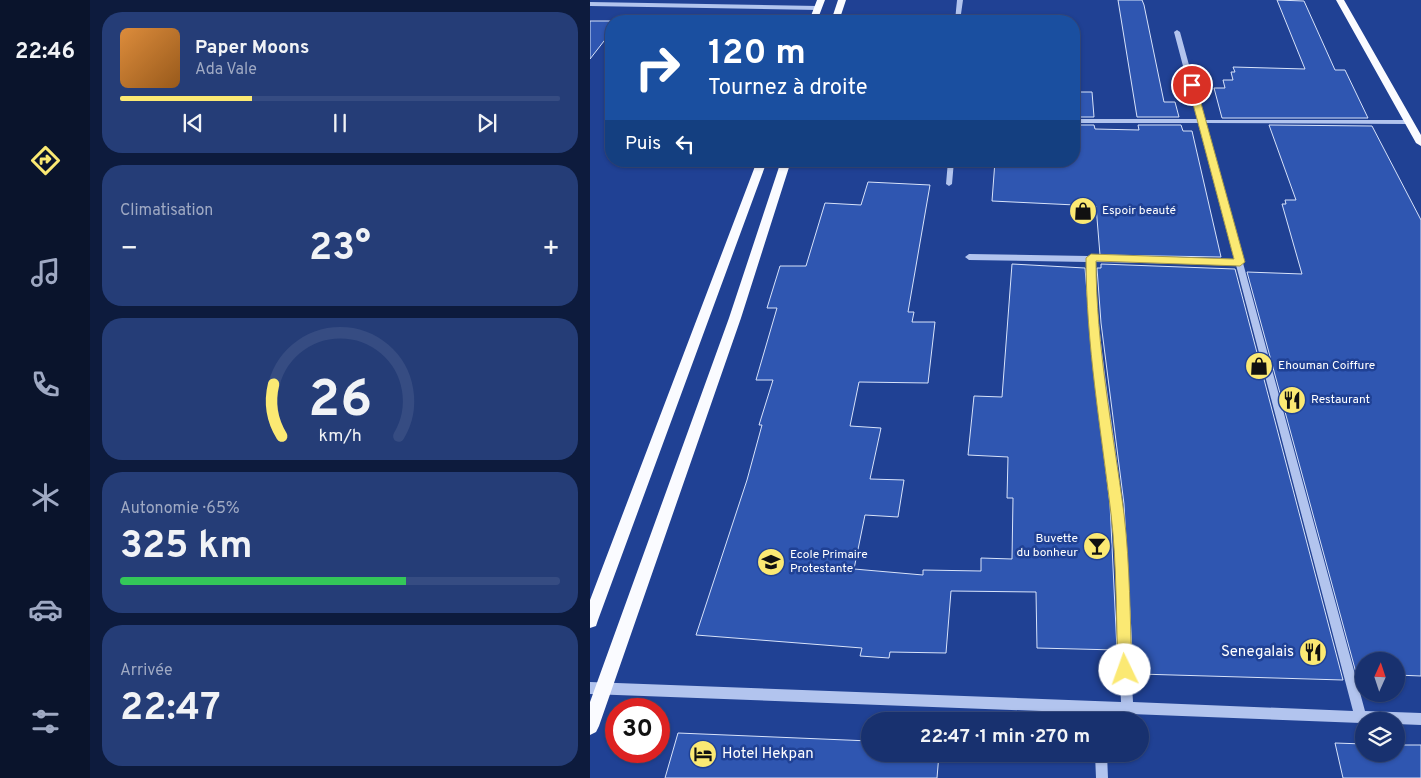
<!DOCTYPE html>
<html lang="fr">
<meta charset="utf-8">
<style>
:root{--surface:#18316f;--page:#253d77;--text:#f1f3f6;--muted:#9fa9c3;--line:#364c82;--accent:#fbe973}
body{margin:0;font-family:Overpass,sans-serif;background:var(--page);color:var(--text);height:100vh;display:flex;flex-direction:column;font-size:19px;white-space:nowrap}
*{box-sizing:border-box;margin:0}
p{font-size:16px;color:var(--muted)}
.icon{flex:none;width:28px;height:28px;fill:none;stroke:currentColor;stroke-width:2;stroke-linecap:round;stroke-linejoin:round}
.map{position:relative;flex:1;overflow:hidden}
.sheet{display:flex;flex-direction:column;gap:12px;padding:12px;background:#0d1b3d;width:500px}
.sheet>*{flex:none}
.top-card{position:absolute;left:15px;top:15px;width:475px;height:152px;border-radius:20px;box-shadow:0 1px 4px #0004,0 0 0 1px var(--line);background:#1a4fa0;color:#fff;overflow:hidden}
.needle{width:32px;rotate:3deg}
.buttons{position:absolute;left:765px;top:652px;display:grid;gap:10px}
.buttons a{display:grid;place-items:center;width:50px;height:50px;border-radius:50%;background:var(--surface);box-shadow:0 1px 4px #0004,0 0 0 1px var(--line);font-size:25px}
.speed{position:absolute;left:15px;top:698px;display:flex;gap:10px;font-size:25px;font-weight:700;text-align:center}
.speed>*{display:grid;place-content:center;width:65px;height:65px;border-radius:50%;background:var(--surface);box-shadow:0 1px 4px #0004,0 0 0 1px var(--line);line-height:1}
.speed .limit{border:8px solid #d22;background:#fff;color:#111}
.pin{position:absolute;display:grid;place-items:center;width:42px;height:42px;color:#fff;margin:-21px;border:2px solid #fff;border-radius:50%;box-shadow:0 1px 5px #0007}
.me{position:absolute;width:55px;margin:-28px;rotate:357deg;stroke-linejoin:round;filter:drop-shadow(0 0 4px #0008)}
.turn{display:flex;align-items:center;gap:18px;height:105px;padding:0 20px;font-size:22px}
.turn .icon{width:65px;height:65px;stroke-width:2.5}
.turn b{display:block;font-size:35px;line-height:42px}
.then{display:flex;align-items:center;height:48px;padding:0 20px;background:#0003;gap:10px;font-size:19px}
.big{font-size:38px;font-weight:700;line-height:1.1}
.sheet .card{flex:1;display:flex;flex-direction:column;justify-content:center;gap:8px;min-width:0;padding:0 18px;border-radius:20px;background:var(--page)}
.sheet .dial{align-items:center;gap:0}
.dial svg{height:130px;overflow:visible;fill:none;stroke:var(--line);stroke-width:7;stroke-linecap:round;text-anchor:middle}
.dial text{fill:var(--text);stroke:none}
.song{display:flex;align-items:center;gap:15px}
.cover{width:60px;height:60px;border-radius:8px;background:linear-gradient(135deg,hsl(30 70% 55%),hsl(30 70% 35%))}
.played{height:5px;border-radius:2px;background:linear-gradient(90deg,var(--accent) 30%,var(--line) 30%)}
.keys{display:flex;justify-content:space-around;direction:ltr}
.heat{display:flex;justify-content:space-between;align-items:center;font-size:28px;direction:ltr}
.charge{height:8px;border-radius:4px;background:linear-gradient(90deg,#34c759 65%,var(--line) 0)}
.trip{position:absolute;left:271px;top:712px;width:288px;height:50px;border-radius:25px;background:var(--surface);box-shadow:0 1px 4px #0004,0 0 0 1px var(--line);font-weight:700;line-height:50px;text-align:center}
main{display:flex;flex:1;min-height:0}
.tab-bar{display:flex;flex-direction:column;width:90px;justify-content:space-around;align-items:center;background:#0a142c;color:var(--muted)}
.tab-bar .icon{width:35px;height:35px}
.tab-bar .on{color:var(--accent)}
.tab-bar b{font-size:22px;color:var(--text)}
.map>svg:first-child{display:block}
.building{fill:#2f56b1;stroke:#d8e3fa}
.lines{fill:none;stroke-linecap:round;stroke-linejoin:round}
.minor{fill:#b2c4ee;fill-rule:evenodd}
.major{fill:#fafbff;fill-rule:evenodd}
.route{fill:#fbe973;stroke:#a3974b}
.labels{text-anchor:middle;dominant-baseline:central;stroke-width:5;stroke-linejoin:round;paint-order:stroke}
.poi-label{font-size:12px;fill:#fff;stroke:#204194;text-anchor:start}
.near-poi-label{font-size:15px;fill:#fff;stroke:#204194;text-anchor:end}
</style>
<main>
<nav class="tab-bar">
<b>22:46</b>
<svg class="icon on" aria-label="directions" viewBox="0 0 24 24"><path d="M12 3l9 9-9 9-9-9zM9 14v-3h6M13 9l2 2-2 2"/></svg>
<svg class="icon" aria-label="music" viewBox="0 0 24 24"><path d="M9 18V5l10-2v13"/><circle cx="6" cy="18" r="3"/><circle cx="16" cy="16" r="3"/></svg>
<svg class="icon" aria-label="phone" viewBox="0 0 24 24"><path d="M5 4h4l2 5-3 2q2 4 5 5l2-3 5 2v4C11 20 4 13 5 4z"/></svg>
<svg class="icon" aria-label="climate" viewBox="0 0 24 24"><path d="M12 3v18M4 7l16 10M4 17L20 7"/></svg>
<svg class="icon" aria-label="car" viewBox="0 0 24 24"><path d="M5 17H2v-5l4-1 3-4h7l3 4 3 1v5h-3M9 17h6M6 11h13"/><circle cx="7" cy="17" r="2"/><circle cx="17" cy="17" r="2"/></svg>
<svg class="icon" aria-label="filters" viewBox="0 0 24 24"><path d="M4 7h16M4 17h16"/><circle cx="9" cy="7" r="2"/><circle cx="15" cy="17" r="2"/></svg>
</nav>
<section class="sheet">
<div class="card">
<div class="song"><i class="cover"></i><div><b>Paper Moons</b><p>Ada Vale</p></div></div>
<div class="played"></div>
<div class="keys"><svg class="icon" aria-label="previous" viewBox="0 0 24 24"><path d="M18 5L8 12l10 7zM5 5v14"/></svg><svg class="icon" aria-label="pause" viewBox="0 0 24 24"><path d="M8 5v14M16 5v14"/></svg><svg class="icon" aria-label="next" viewBox="0 0 24 24"><path d="M6 5l10 7-10 7zM19 5v14"/></svg></div>
</div>
<div class="card"><p>Climatisation</p>
<div class="heat"><a>−</a><b class="big">23°</b><a>+</a></div>
</div>
<div class="card dial"><svg viewBox="0 0 100 80">
<path d="M14 69A42 42 0 1 1 86 69"/>
<path d="M14 69A42 42 0 0 1 9 37" stroke="#fbe973"/>
<text x="50" y="56" font-size="32" font-weight="700">26</text>
<text x="50" y="72" font-size="11">km/h</text>
</svg></div>
<div class="card"><p>Autonomie · 65%</p><b class="big">325 km</b><div class="charge"></div></div>
<div class="card"><p>Arrivée</p><b class="big">22:47</b></div>
</section>
<div class="map">
<svg width="831" height="778" viewBox="0 0 831 778">
<rect width="100%" height="100%" fill="#204194"/>
<path class="building" d="M528 0H552L554 5 574 102H585L589 117H547Z
M687 0 714 1 745 70H755L778 118H632L624 88H635L633 80H643L641 72H645L643 67 715 69Z
M0 21H27H21V32L0 59Z
M484 92H502L504 117H484Z
M484 125H504L505 129 549 130 548 125H591L593 131H602L631 257 510 255 506 206 402 201 405 161H484Z
M679 125 782 126 831 220V676L806 675V661H774V680H768L657 272 712 274 692 204H696L695 200H706Z
M278 182 340 185 318 312H324L322 322H345L338 383 269 382 260 426 291 428 280 479 314 480 308 517 275 515 264 569 333 575V570L391 571V558L422 559 423 498H417L418 457 378 455 384 396 412 397 422 264 495 268 502 353 520 504 527 650 447 648 446 592 361 591 356 653 300 652 299 658 270 656 272 648 106 635 157 480 172 425H169L183 380H166L187 308H177L190 266H216L235 203 271 205Z
M511 264 645 269 753 680 549 674 547 651H542L534 504 511 323 507 268H511Z
M88 733 280 741V754H349L347 778H75Z
M745 743 774 744V754H806V745H831V778H753Z"/>
<g class="lines">
<path class="minor" d="M367 0H373L370 21H365Z
M0 2 228 6 231 8 228 10 0 6Z
M587 30 590 32 614 120H818L821 122 818 124 615 123 652 260 654 262 653 263 775 711 831 713V725L806 724V721H774V723H771L515 713V721H503V713L0 694V682L531 702C528 636 528 570 522 504 514 423 499 343 497 262L379 260 375 257 379 254 498 256 501 255 504 257 644 259 608 123H484V119H607L584 32ZM505 262 646 265 763 711 543 702C539 636 538 570 532 504 524 423 507 344 505 262Z
M358 161H364L362 184 359 186 356 184Z
M505 754H517L518 778H506Z"/>
<path class="major" d="M227 0H235L227 21H219Z
M248 0H256L249 21H241Z
M746 0H754L831 135V146L826 143Z
M167 161H177L8 620 6 626 0 628V600Z
M191 161H201L151 318 9 726 6 732 0 735V702L139 318Z"/>
</g>
<path class="route" d="M602 83 606 85 655 262 650 266 506 261C506 346 523 430 534 514 540 565 540 618 542 670L540 675 535 677 530 675 528 670C526 618 527 565 521 514 511 429 496 344 496 258L501 254 644 259 598 85Z"/>
<defs>
<g id="shop-disc" transform="scale(1.4375)"><circle r="9.5" fill="#fbe973" stroke="#204194"/><path d="M-5-2.5h2.3a2.7 3.5 0 0 1 5.4 0H5L5.5 6h-11ZM-1.5-2.5h3a1.5 2.3 0 0 0-3 0Z" fill="#111"/></g>
<g id="restaurant-disc" transform="scale(1.4375)"><circle r="9.5" fill="#fbe973" stroke="#204194"/><path d="M-5-6h1v4h1v-4h1v4h1v-4h1v5L-1.5 .5V6h-2V.5L-5-1ZM5-6V6H3V1.5H1.5Q1.5-4 5-6Z" fill="#111"/></g>
<g id="bar-disc" transform="scale(1.4375)"><circle r="9.5" fill="#fbe973" stroke="#204194"/><path d="M-6-5H6L.8 .8V4.5H3.5V6h-7V4.5H-.8V.8Z" fill="#111"/></g>
<g id="school-disc" transform="scale(1.4375)"><circle r="9.5" fill="#fbe973" stroke="#204194"/><path d="M0-5L7-2L0 1L-7-2ZM-4 1L0 2.5L4 1V4Q0 6-4 4Z" fill="#111"/></g>
<g id="hotel-disc" transform="scale(1.4375)"><circle r="9.5" fill="#fbe973" stroke="#204194"/><path d="M-6-4.5h1.5V1H6V5H4.5V3h-9V5H-6ZM-4 0a1.8 1.8 0 1 1 3.6 0ZM.5 0V-2.5h3Q6-2.5 6 0Z" fill="#111"/></g>
</defs>
<g fill-rule="evenodd">
<use href="#shop-disc" x="493" y="211"/>
<use href="#shop-disc" x="669" y="366"/>
<use href="#restaurant-disc" x="702" y="400"/>
<use href="#bar-disc" x="507" y="546"/>
<use href="#school-disc" x="181" y="562"/>
<use href="#restaurant-disc" x="723" y="652"/>
<use href="#hotel-disc" x="113" y="754"/>
</g>
<g class="labels">
<g class="poi-label">
<text x="512" y="211">Espoir beauté</text>
<text x="688" y="366">Ehouman Coiffure</text>
<text x="721" y="400">Restaurant</text>
<text x="488" y="539" text-anchor="end">Buvette<tspan x="488" dy="14">du bonheur</tspan></text>
<text x="200" y="555">Ecole Primaire<tspan x="200" dy="14">Protestante</tspan></text>
</g>
<g class="near-poi-label">
<text x="704" y="652">Senegalais</text>
<text x="132" y="754" text-anchor="start">Hotel Hekpan</text>
</g>
</g>
</svg>
<div class="buttons">
<a><svg class="needle" viewBox="-14 -14 28 28"><path d="M0-13l5 13h-10z" fill="#e53935"/><path d="M0 13l5-13h-10z" fill="#9fa9c3"/></svg></a>
<a><svg class="icon" aria-label="layers" viewBox="0 0 24 24"><path d="M12 4l9 5-9 5-9-5zM3 14l9 5 9-5"/></svg></a>
</div>
<div class="speed"><div class="limit">30</div></div>
<div class="pin" style="left:602px;top:85px;background:#d93025"><svg class="icon" aria-label="arrive" viewBox="0 0 24 24"><path d="M6 21V4h12l-3 4 3 4H6"/></svg></div>
<svg class="me" style="left:535px;top:670px" viewBox="-20 -20 40 40"><circle r="19" fill="#fff"/><path d="M0-13L10 11 0 6-10 11z" fill="#fbe973"/></svg>
<div class="trip">22:47 · 1 min · 270 m</div>
<div class="top-card">
<div class="turn"><svg class="icon" aria-label="right" viewBox="0 0 24 24"><path d="M7 20v-9h11M14 6l5 5-5 5"/></svg><div><b>120 m</b>Tournez à droite</div></div>
<div class="then">Puis<svg class="icon" aria-label="left" viewBox="0 0 24 24"><path d="M17 20v-9H6M10 6l-5 5 5 5"/></svg></div>
</div>
</div>
</main>
